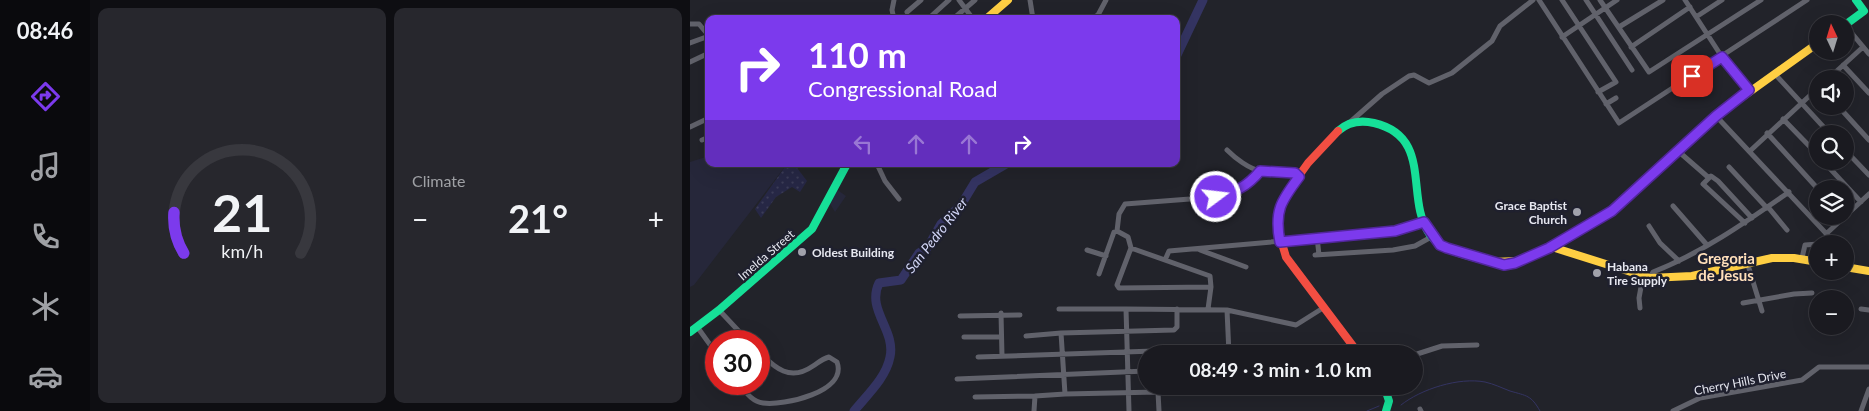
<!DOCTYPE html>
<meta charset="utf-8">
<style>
:root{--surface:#1a1a20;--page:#27272d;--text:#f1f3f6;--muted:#9fa1a5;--line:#38383e;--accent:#7c3aed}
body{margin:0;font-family:Lato,sans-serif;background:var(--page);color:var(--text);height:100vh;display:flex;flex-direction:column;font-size:19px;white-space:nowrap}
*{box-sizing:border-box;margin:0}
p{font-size:16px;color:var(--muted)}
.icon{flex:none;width:28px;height:28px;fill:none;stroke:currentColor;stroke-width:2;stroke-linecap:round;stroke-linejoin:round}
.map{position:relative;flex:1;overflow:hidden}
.drawer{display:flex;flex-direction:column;gap:8px;padding:8px;background:#0e0e12;width:600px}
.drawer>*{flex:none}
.banner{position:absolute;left:15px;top:15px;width:475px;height:152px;border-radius:10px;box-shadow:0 5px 20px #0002,0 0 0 1px var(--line);background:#7c3aed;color:#fff;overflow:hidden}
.needle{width:32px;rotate:356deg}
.fabs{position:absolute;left:1119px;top:15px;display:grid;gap:10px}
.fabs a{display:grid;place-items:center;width:45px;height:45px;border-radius:50%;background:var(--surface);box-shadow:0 5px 20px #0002,0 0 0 1px var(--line);font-size:25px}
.speed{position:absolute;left:15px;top:330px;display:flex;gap:10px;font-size:25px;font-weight:700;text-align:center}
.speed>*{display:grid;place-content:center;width:65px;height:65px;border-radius:50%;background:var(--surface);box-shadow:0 5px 20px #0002,0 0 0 1px var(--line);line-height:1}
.speed .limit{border:8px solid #d22;background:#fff;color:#111}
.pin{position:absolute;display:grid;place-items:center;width:42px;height:42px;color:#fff;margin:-21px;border-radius:10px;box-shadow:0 2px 8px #0006}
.me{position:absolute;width:55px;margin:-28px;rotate:75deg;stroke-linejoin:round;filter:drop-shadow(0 0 4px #0008)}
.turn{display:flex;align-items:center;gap:18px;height:105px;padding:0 20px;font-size:22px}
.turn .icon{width:65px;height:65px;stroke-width:2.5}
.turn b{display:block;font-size:35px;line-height:42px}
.lanes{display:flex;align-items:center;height:48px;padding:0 20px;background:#0003;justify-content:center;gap:25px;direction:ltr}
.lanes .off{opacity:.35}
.big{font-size:38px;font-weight:700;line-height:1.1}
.drawer .tile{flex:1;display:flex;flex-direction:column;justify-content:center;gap:8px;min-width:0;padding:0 18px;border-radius:10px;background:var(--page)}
.drawer .dial{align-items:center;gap:0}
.dial svg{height:130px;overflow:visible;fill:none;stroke:var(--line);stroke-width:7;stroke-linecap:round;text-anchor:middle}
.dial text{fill:var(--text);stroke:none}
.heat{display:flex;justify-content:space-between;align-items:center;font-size:28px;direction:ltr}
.drawer .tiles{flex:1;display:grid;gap:8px;grid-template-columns:repeat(2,1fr)}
.trip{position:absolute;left:448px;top:345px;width:285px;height:50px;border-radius:25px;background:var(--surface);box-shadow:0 5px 20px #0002,0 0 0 1px var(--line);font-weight:700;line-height:50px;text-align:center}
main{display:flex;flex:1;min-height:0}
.tabs{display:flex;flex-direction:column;width:90px;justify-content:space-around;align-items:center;background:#0a0a0d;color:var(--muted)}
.tabs .icon{width:35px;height:35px}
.tabs .on{color:var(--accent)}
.tabs b{font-size:22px;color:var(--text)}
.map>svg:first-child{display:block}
.built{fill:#26273a}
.park{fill:url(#park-dots)}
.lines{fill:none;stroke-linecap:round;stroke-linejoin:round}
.stream{stroke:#343462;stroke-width:1}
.river{stroke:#343462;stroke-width:9}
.street{stroke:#61626b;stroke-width:5}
.fast{stroke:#16e098;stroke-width:8}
.slow{stroke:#ffcf43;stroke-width:8}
.jam{stroke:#f24e42;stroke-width:8}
.route-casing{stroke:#51269a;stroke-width:12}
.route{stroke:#7c3aed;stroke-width:9}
.poi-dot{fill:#a1a2ab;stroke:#1f202e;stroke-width:2}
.labels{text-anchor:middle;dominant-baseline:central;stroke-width:5;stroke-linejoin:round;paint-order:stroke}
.poi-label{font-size:12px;font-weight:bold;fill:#e6e7f0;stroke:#1f202e;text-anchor:start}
.street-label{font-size:12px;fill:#e6e7f0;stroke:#1f202e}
.water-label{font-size:14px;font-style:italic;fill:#d2d6f7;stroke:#1f202e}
.quarter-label{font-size:15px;font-weight:bold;fill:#ffdfba;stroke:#1f202e}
</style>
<main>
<nav class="tabs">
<b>08:46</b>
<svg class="icon on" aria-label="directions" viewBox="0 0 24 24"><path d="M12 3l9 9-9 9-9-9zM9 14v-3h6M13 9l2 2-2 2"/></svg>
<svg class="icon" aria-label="music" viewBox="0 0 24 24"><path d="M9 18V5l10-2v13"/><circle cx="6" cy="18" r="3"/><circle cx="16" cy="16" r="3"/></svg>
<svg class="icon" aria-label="phone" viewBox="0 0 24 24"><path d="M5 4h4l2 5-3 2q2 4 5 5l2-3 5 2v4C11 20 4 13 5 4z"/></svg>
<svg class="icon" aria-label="climate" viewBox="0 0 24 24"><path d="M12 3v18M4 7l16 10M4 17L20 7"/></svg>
<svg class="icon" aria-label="car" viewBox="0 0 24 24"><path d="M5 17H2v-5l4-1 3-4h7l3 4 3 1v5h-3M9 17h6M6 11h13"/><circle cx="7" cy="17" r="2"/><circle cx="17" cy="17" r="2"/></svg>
</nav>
<section class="drawer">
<div class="tiles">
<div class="tile dial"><svg viewBox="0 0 100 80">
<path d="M14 69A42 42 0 1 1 86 69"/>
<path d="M14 69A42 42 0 0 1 8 44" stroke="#7c3aed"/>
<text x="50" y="56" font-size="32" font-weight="700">21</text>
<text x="50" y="72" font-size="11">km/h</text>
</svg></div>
<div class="tile"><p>Climate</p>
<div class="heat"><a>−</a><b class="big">21°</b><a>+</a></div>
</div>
</div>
</section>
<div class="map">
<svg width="1179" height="411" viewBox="0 0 1179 411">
<defs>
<pattern id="park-dots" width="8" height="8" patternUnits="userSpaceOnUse" patternTransform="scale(1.25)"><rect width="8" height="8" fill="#262745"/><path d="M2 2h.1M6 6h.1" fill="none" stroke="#3b3c57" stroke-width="1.8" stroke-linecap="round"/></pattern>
</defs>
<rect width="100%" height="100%" fill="#22232a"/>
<path class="built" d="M19 156V164H97L4 285 0 287V162Z
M146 189 156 196 145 212 139 202Z"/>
<path class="park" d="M97 164H104L117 181 110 192 102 187 86 197 71 218 65 209Z"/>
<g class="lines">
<path class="stream" d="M711 405C731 389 769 377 795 382 804 384 812 388 820 391 837 396 841 395 850 411
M677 411 689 406"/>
<path class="river" d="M486 57 513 0
M164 411C177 395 196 378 200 357 206 330 176 310 189 283L211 280 229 253 238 247 251 224 271 205 285 182 316 164"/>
<path class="street" d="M269 0 283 19
M340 0 343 19
M849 0 929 123 1117 0
M872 0 926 82 908 92
M896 0 942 70
M910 0 959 72 1071 0
M995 0 1032 57 1059 90
M217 12 231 0
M1006 17 1032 0
M204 19 202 10 204 0
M238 19 259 0
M263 19 285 0
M401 19 408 15 416 0
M0 24H9L19 36
M1155 25 1179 54
M929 27 973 0
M872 37 927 0
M0 43 19 36
M941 47 1000 7
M0 62 19 53
M1153 65 1179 93
M1084 73 1140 134
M1138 79 1173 47
M916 104 926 98
M1148 106 1179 140
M1026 116 1146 244
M1093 119 1128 155
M659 123 692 94 719 76 724 75 739 83 762 73 802 41 810 26 843 0
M0 127 19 118
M1077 133 1128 189
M12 140 19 137
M537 150C545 158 559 169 571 171 583 173 599 167 609 177
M1155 150 1179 175
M988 151 1019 178 1013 184 1055 223
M1060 151 1128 88
M1133 161 1171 202
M187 164 195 181 209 199
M1039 167 1077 208
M1019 178 1021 176 1028 181 1062 218
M983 206 1017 245
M1078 207 1097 230
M959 226 970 243 989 261
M427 231 429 214 435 204 526 197 546 192 561 183 570 171
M1136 234 1179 194
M627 237 629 255
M441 248 520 276 521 287 518 309
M397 250 416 256
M510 250 556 267
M625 255 703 250 725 246 743 236
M1112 258 1115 245 1128 244
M475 260 479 251 705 231 734 221
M1057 262 1072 311
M409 274 424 232 427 231 438 237 441 248 427 285 429 288 521 287
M960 278 963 272C1012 253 1056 222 1099 192
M1053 303 1104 294 1122 293
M950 308 949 298 953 276
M369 309H436
M1171 309 1179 310
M29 310 58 341
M537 310 539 354
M311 313 312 356
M270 316 330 315
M8 328 26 353
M336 336 371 333
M274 337H311
M724 355 752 346 787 345
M288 357 464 351
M267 379 456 371
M49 384C55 391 62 402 73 403 93 406 158 392 147 362L139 357C132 359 129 362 123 366 100 382 85 368 69 352
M468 392 535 390 539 386
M285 397 345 396
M730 409 731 411
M344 411 345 396 375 394
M439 411 436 309 537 310 606 325 633 308
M469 411 468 392 375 394 371 333 484 330 487 327V309
M983 411 1010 398 1112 380 1129 367H1179
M1171 411 1179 389"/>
<path class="fast" d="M1155 25 1174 11 1166 0
M648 131C658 122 671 120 684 123 744 137 714 198 740 235 753 252 782 257 802 262
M0 332 29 310 122 229 157 164
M694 386 699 401 696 411"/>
<path class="slow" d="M296 19 318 0
M861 247 922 211 1026 116 1128 43
M802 262 827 261 859 248H865L960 278 1002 276 1082 258H1104L1128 262
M1155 267 1179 271"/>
<path class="jam" d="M648 131 618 163 598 191 588 213V230L596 257 669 354"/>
</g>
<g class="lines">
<g class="route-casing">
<path id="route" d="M526 197C545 192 557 187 570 171L605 173 609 177C591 201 584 211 590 242L705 231 734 222 750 245 757 248 814 265 825 263 859 248 922 211 1026 116 1059 90 1032 57 1002 76"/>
</g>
<use href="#route" class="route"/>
</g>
<g class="poi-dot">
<circle cx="887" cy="212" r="5"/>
<circle cx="112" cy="252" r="5"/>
<circle cx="907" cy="273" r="5"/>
</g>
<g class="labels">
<g class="poi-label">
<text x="877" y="205" text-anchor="end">Grace Baptist<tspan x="877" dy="14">Church</tspan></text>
<text x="122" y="252">Oldest Building</text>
<text x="917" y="266">Habana<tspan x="917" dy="14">Tire Supply</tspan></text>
</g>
<g class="street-label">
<text transform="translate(76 255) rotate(-41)">Imelda Street</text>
<text transform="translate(1050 382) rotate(-11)">Cherry Hills Drive</text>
</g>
<g class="water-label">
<text transform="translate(246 235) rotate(-52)">San Pedro River</text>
</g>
<g class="quarter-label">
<text x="1036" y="258">Gregoria<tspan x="1036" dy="17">de Jesus</tspan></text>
</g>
</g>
</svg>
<div class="fabs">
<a><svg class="needle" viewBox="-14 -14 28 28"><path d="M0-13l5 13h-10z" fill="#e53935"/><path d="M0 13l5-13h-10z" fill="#9fa1a5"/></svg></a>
<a><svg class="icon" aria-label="sound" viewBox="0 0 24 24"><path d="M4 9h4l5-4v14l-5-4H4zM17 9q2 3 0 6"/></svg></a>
<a><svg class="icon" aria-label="search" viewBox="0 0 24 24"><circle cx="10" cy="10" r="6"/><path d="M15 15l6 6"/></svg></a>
<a><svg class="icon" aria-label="layers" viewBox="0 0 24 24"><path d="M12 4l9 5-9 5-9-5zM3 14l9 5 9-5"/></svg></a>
<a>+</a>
<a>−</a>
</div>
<div class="speed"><div class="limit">30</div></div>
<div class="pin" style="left:1002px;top:76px;background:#d93025"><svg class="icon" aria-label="arrive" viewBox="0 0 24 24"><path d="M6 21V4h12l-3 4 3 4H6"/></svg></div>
<svg class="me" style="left:526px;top:197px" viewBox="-20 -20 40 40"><circle r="17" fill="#7c3aed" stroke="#fff" stroke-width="3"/><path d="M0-11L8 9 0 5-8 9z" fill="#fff"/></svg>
<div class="trip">08:49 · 3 min · 1.0 km</div>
<div class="banner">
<div class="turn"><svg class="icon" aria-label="right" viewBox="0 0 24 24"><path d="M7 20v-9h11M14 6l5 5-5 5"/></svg><div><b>110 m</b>Congressional Road</div></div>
<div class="lanes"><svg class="icon off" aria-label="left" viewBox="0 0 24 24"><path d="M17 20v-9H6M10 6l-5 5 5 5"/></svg><svg class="icon off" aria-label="ahead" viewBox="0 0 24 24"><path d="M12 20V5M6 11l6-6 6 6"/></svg><svg class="icon off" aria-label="ahead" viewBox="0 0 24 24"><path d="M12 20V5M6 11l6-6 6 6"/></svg><svg class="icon" aria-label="right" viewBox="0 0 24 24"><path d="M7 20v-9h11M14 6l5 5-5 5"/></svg></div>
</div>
</div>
</main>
